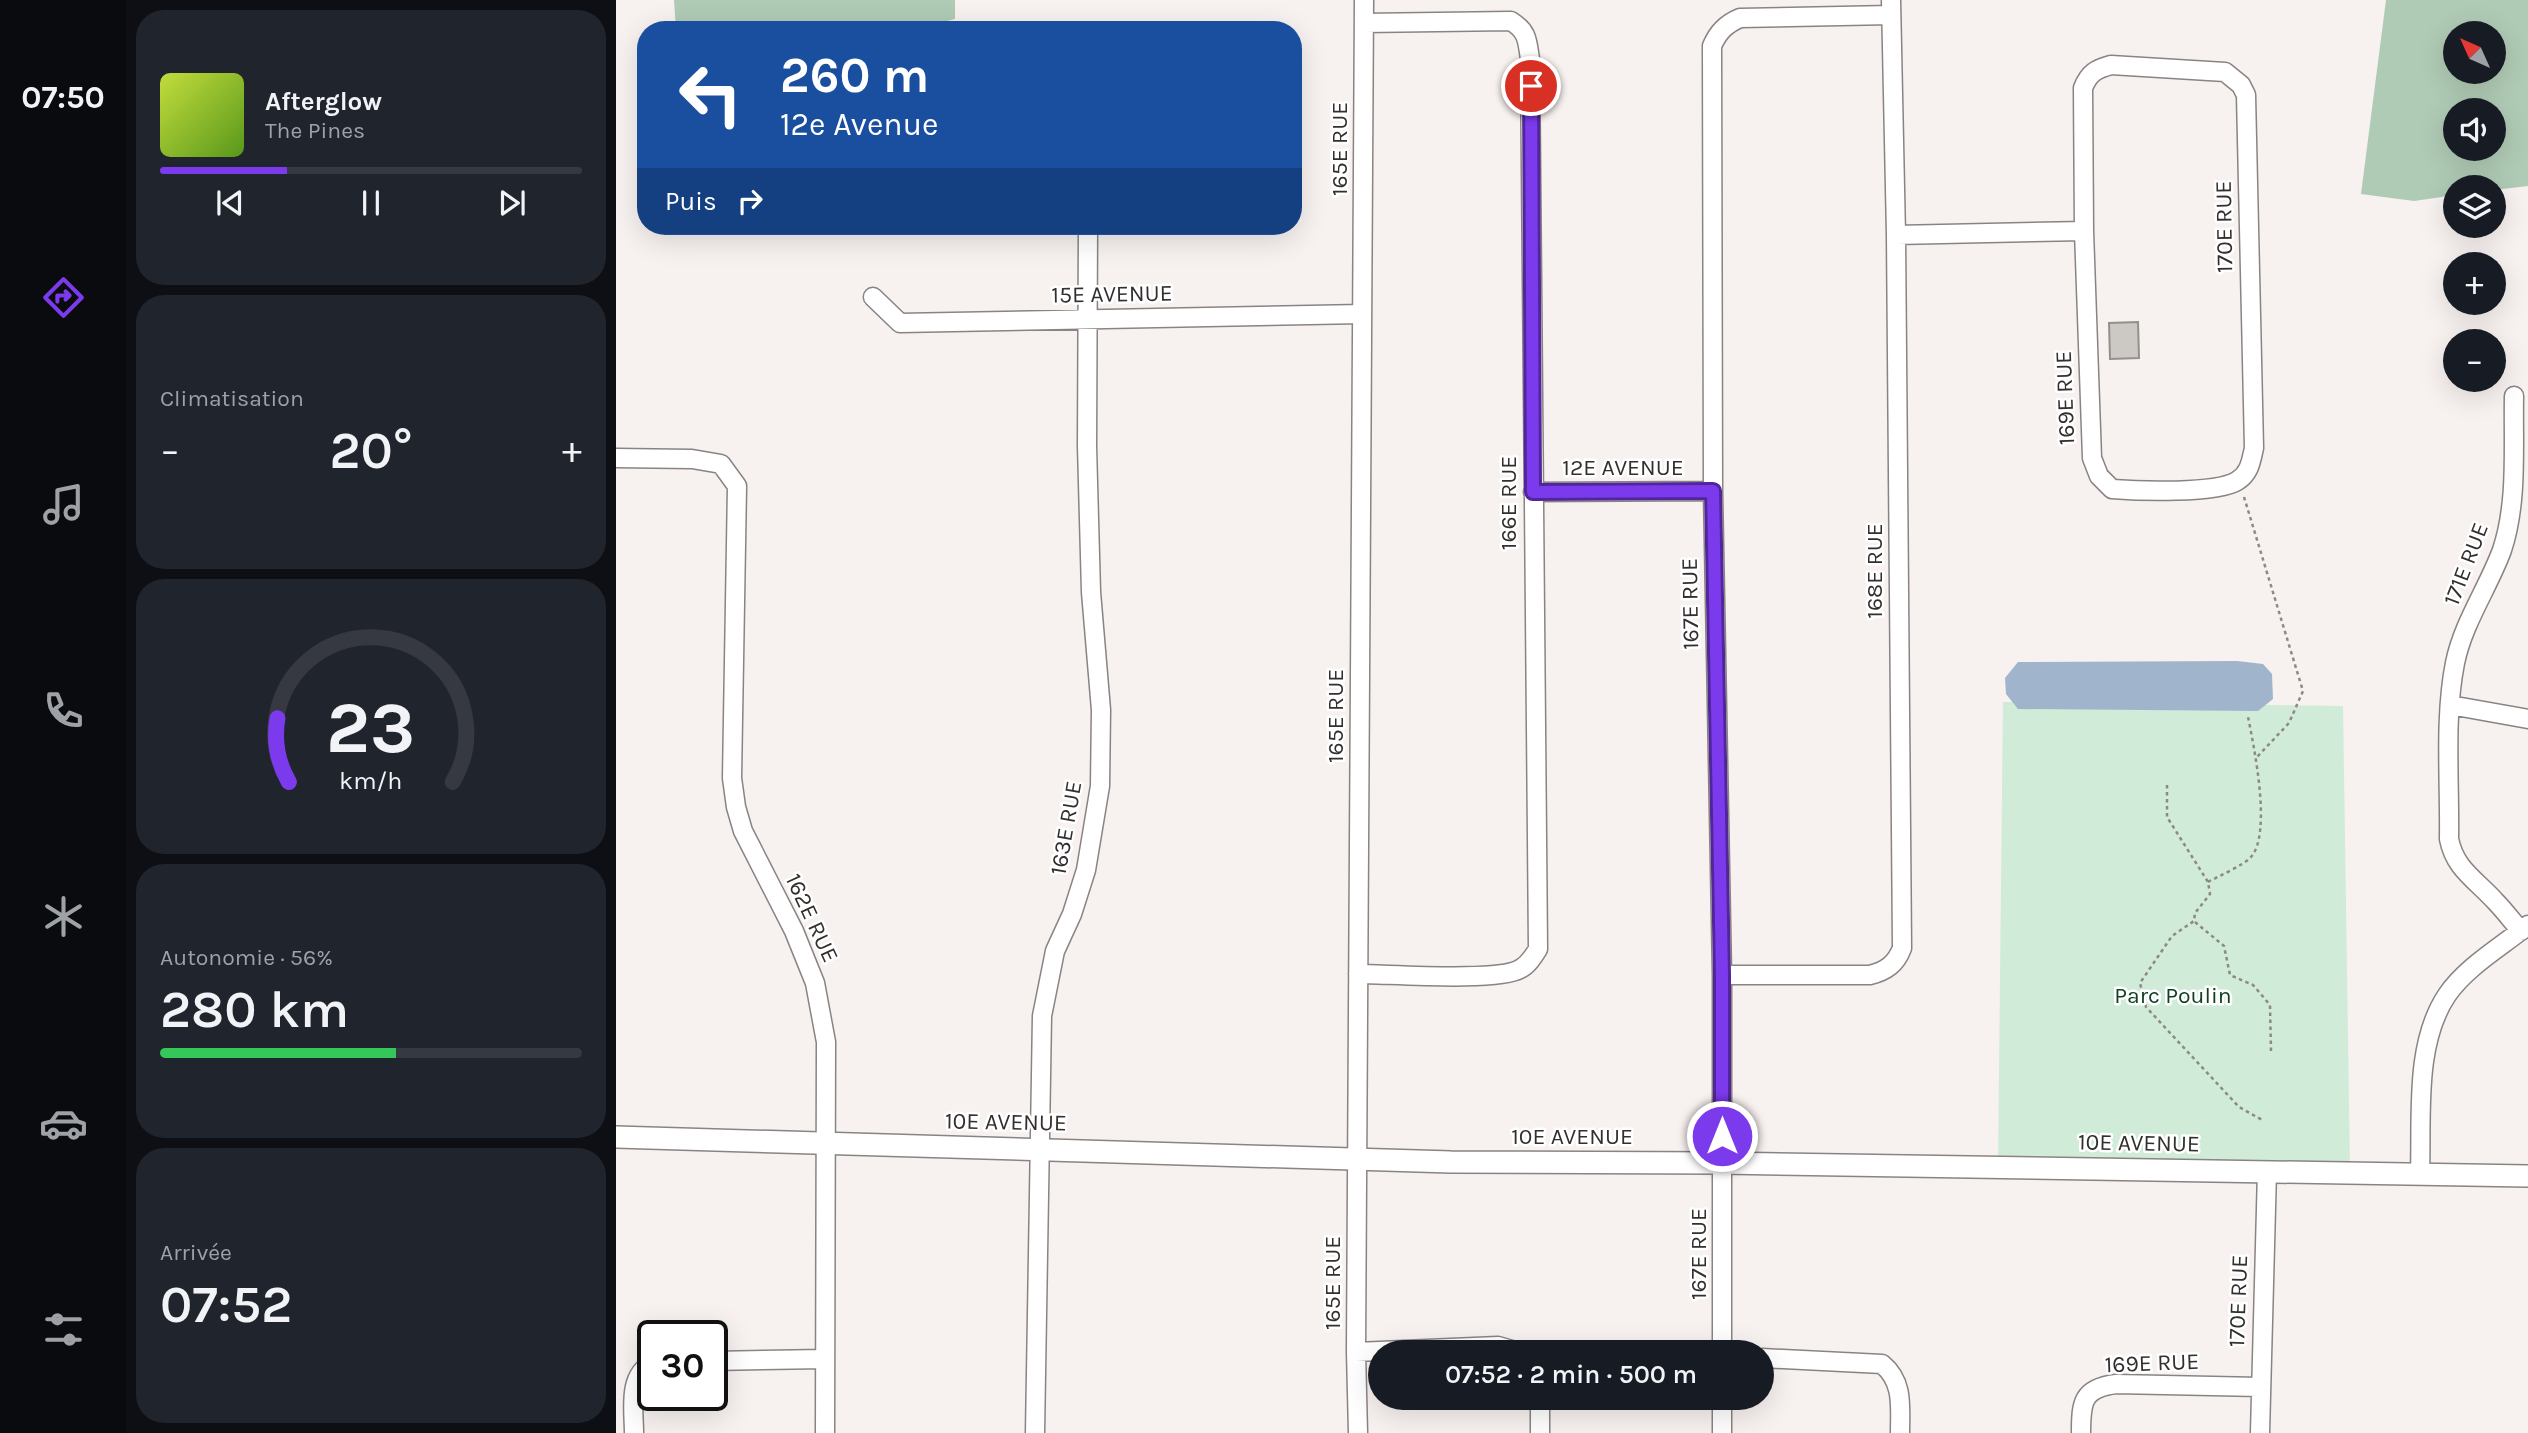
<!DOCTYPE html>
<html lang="fr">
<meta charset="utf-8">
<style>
:root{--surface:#171b24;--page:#20242c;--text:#f1f3f6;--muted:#9ea1a6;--line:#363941;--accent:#7c3aed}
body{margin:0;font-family:Karla,sans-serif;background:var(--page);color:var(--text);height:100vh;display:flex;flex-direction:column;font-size:26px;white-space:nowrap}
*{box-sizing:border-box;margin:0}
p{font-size:23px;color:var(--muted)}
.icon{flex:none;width:38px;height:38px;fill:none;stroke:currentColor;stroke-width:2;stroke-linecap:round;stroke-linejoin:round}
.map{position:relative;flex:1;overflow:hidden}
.side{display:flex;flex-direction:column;gap:10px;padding:10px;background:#0d0f14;width:490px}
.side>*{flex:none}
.guide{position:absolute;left:21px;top:21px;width:665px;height:214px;border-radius:28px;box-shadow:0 7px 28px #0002;background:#1a4fa0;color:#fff;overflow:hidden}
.needle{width:46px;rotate:315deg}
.controls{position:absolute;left:1827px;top:21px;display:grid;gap:14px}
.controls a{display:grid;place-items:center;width:63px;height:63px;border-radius:50%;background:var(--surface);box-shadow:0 7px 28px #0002;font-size:35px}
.speed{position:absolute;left:21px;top:1320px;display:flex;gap:14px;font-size:35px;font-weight:700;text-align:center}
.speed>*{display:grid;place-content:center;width:91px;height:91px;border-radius:50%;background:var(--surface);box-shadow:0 7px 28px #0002;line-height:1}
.speed .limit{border:4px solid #111;border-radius:10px;background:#fff;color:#111}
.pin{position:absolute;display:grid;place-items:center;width:60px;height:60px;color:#fff;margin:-30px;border:4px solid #fff;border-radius:50%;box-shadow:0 2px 7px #0007}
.me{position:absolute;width:77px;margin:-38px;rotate:0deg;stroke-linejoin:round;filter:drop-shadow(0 0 5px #0008)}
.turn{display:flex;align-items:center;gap:24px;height:147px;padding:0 28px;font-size:32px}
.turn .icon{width:91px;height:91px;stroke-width:2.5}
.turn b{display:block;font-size:49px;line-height:60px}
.then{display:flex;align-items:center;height:66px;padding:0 28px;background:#0003;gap:14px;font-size:26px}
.big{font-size:52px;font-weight:600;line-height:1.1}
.side .card{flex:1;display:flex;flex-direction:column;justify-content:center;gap:10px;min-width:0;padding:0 24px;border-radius:28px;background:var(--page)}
.side .dial{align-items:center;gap:0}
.dial svg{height:182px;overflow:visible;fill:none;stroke:var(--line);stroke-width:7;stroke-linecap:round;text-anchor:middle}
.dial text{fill:var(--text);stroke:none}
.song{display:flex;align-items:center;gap:21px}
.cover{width:84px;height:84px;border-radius:10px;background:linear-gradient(135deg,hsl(70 70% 55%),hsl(90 70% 35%))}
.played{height:7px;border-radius:4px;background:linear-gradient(90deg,var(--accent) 30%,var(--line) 30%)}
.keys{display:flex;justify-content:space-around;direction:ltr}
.heat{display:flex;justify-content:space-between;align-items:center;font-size:38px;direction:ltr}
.charge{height:10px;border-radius:5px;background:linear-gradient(90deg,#34c759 56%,var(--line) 0)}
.trip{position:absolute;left:752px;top:1340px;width:406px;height:70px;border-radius:35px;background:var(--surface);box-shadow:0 7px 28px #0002;font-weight:600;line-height:70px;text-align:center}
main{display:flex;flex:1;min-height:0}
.dock{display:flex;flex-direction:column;width:126px;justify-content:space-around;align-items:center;background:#090b0e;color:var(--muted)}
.dock .icon{width:49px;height:49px}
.dock .current{color:var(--accent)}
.dock b{font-size:32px;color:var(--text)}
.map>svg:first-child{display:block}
.green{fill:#d0ebd7}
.forest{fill:#afcab5;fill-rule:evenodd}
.water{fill:#a0b4cb}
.building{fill:#ccc9c5;stroke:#93908c;stroke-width:2}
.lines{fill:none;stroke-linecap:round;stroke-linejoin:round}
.minor-casing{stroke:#898482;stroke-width:21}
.tertiary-casing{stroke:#898482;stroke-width:24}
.path{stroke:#8d8988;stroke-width:2.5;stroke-dasharray:3.5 3.5;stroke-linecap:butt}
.minor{stroke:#fff;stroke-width:18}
.tertiary{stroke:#fff;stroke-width:21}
.route-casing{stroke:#51269a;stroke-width:18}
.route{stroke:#7c3aed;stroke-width:12}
.labels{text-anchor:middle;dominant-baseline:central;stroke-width:5;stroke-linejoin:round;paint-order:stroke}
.street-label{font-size:23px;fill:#32302f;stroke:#fff}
.park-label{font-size:23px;fill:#124024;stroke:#fff}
</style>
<main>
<nav class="dock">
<b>07:50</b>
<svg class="icon current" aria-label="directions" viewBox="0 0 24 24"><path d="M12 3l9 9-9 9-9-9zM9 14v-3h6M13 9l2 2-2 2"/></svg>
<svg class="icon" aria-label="music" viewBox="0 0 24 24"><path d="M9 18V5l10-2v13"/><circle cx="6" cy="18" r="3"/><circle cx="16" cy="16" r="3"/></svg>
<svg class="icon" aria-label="phone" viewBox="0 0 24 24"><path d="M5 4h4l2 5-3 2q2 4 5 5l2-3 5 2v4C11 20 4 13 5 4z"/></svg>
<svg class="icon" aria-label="climate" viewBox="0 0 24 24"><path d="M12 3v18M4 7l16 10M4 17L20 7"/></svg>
<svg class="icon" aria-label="car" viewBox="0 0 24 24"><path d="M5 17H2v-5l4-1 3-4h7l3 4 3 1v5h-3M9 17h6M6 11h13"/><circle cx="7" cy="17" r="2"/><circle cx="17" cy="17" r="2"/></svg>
<svg class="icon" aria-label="filters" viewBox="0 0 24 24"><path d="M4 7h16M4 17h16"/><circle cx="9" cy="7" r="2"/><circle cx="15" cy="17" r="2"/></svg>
</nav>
<section class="side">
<div class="card">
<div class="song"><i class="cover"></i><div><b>Afterglow</b><p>The Pines</p></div></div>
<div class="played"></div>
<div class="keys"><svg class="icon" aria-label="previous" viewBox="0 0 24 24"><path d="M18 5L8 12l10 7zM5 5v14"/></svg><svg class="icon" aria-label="pause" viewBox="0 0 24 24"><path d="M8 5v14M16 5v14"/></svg><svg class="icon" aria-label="next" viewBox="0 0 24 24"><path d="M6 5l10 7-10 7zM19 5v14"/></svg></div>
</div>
<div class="card"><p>Climatisation</p>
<div class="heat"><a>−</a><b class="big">20°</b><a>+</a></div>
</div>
<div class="card dial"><svg viewBox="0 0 100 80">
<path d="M14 69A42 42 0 1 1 86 69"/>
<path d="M14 69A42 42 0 0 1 9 41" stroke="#7c3aed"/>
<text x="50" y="56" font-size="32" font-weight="700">23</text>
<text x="50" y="72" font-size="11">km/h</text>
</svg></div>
<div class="card"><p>Autonomie · 56%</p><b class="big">280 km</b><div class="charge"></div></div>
<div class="card"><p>Arrivée</p><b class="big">07:52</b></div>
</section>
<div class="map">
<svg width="1912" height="1433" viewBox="0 0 1912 1433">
<rect width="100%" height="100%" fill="#f7f1ef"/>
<path class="green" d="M1387 702 1727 706 1734 1172 1382 1167Z"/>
<path class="forest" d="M58 0H339V19L297 30H60Z
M1770 0H1912V186L1878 190V187H1839V195L1798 201 1745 194ZM1839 33H1878V72H1839ZM1839 110H1878V149H1839Z"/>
<path class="water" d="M1621 661 1647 664 1656 674 1657 699 1642 711 1402 709 1390 694 1389 678 1402 662Z"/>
<path class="building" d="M1522 322 1523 358 1494 359 1493 323Z"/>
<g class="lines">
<g class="minor-casing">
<path id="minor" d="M1280 235 1468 231 1476 458 1483 476 1496 489C1522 491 1600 494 1621 481 1634 473 1635 461 1638 448L1630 95 1625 85 1609 72 1495 65C1480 69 1473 73 1467 88L1468 231
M257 297 284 323 746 314
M1898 396C1897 446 1902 502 1886 550 1872 588 1847 623 1839 663 1828 718 1834 782 1833 839 1839 869 1859 879 1879 901 1888 910 1896 921 1905 931
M0 458 76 459 105 464 121 486 116 778 120 807 127 831 178 931 199 983 210 1042 209 1433
M917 492 1097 491
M1834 705 1912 719
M742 974C773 974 882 982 904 969 912 965 917 957 922 949L914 59C911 40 912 32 895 21L748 23
M1106 975H1254C1270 971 1280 964 1286 948L1280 235 1275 0
M1804 1173C1806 1117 1798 1044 1831 995 1850 967 1885 947 1912 925
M740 1352 882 1346 906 1353
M1106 1353V975L1097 491 1096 46C1102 32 1110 24 1124 18L1275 15
M1146 1358 1266 1364C1288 1382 1284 1407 1284 1433
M96 1361 208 1359
M924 1398V1433
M1106 1398V1433
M18 1433C18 1410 11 1375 37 1363
M419 1433 426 1016 439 951 456 914 470 870 484 786 485 710 475 592 471 446 472 226
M742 1433 740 1352 748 0
M1465 1433C1465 1403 1466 1388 1500 1384L1644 1387
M1644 1433 1651 1171"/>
</g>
<g class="tertiary-casing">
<path id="tertiary" d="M0 1137 835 1162 1106 1163 1912 1176"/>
</g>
<path class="path" d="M1628 497 1687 691 1673 723 1641 757
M1551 785V817L1592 882 1594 894 1579 913 1578 921 1556 936 1524 983 1530 1007 1623 1107 1648 1121
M1592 882C1603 876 1628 865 1635 857 1656 833 1638 747 1632 717
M1579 922 1608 946 1614 975 1637 985 1654 1005 1655 1051"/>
<use href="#minor" class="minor"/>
<use href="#tertiary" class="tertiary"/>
</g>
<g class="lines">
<g class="route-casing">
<path id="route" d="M915 86 917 492 1097 491 1106 975V1136"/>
</g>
<use href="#route" class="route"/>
</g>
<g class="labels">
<g class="street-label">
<text transform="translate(723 149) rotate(-90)">165E RUE</text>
<text transform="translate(1608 227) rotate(-91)">170E RUE</text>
<text transform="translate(496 294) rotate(-1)">15E AVENUE</text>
<text transform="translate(1449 398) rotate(-92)">169E RUE</text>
<text x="1007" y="467">12E AVENUE</text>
<text transform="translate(892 503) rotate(-90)">166E RUE</text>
<text transform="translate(1850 564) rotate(-69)">171E RUE</text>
<text transform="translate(1258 571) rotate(-90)">168E RUE</text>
<text transform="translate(1074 604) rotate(-91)">167E RUE</text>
<text transform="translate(719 716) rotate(-90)">165E RUE</text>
<text transform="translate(450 828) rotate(-80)">163E RUE</text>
<text transform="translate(196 918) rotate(65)">162E RUE</text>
<text transform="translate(390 1122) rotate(1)">10E AVENUE</text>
<text x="956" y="1136">10E AVENUE</text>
<text transform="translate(1523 1143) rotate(1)">10E AVENUE</text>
<text transform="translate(1082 1254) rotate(-90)">167E RUE</text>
<text transform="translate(716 1283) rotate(-90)">165E RUE</text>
<text transform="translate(1622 1301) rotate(-88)">170E RUE</text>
<text transform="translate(1536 1363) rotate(-2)">169E RUE</text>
</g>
<g class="park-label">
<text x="1557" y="995">Parc Poulin</text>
</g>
</g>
</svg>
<div class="controls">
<a><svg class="needle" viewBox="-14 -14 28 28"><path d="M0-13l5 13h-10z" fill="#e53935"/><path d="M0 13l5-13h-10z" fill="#9ea1a6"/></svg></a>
<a><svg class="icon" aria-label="sound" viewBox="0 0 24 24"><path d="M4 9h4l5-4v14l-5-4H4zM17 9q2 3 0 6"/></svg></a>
<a><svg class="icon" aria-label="layers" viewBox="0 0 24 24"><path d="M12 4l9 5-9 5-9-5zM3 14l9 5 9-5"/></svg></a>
<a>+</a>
<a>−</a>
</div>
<div class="speed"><div class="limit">30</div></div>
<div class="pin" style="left:915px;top:86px;background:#d93025"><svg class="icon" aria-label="arrive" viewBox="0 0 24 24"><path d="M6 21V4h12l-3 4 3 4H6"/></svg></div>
<svg class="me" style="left:1106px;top:1136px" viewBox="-20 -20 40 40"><circle r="17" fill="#7c3aed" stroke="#fff" stroke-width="3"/><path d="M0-11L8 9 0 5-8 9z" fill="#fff"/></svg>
<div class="trip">07:52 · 2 min · 500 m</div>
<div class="guide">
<div class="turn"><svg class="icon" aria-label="left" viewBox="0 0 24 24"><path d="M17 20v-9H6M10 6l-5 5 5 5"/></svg><div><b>260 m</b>12e Avenue</div></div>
<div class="then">Puis<svg class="icon" aria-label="right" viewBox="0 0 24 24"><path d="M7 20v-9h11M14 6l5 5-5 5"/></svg></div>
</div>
</div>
</main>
